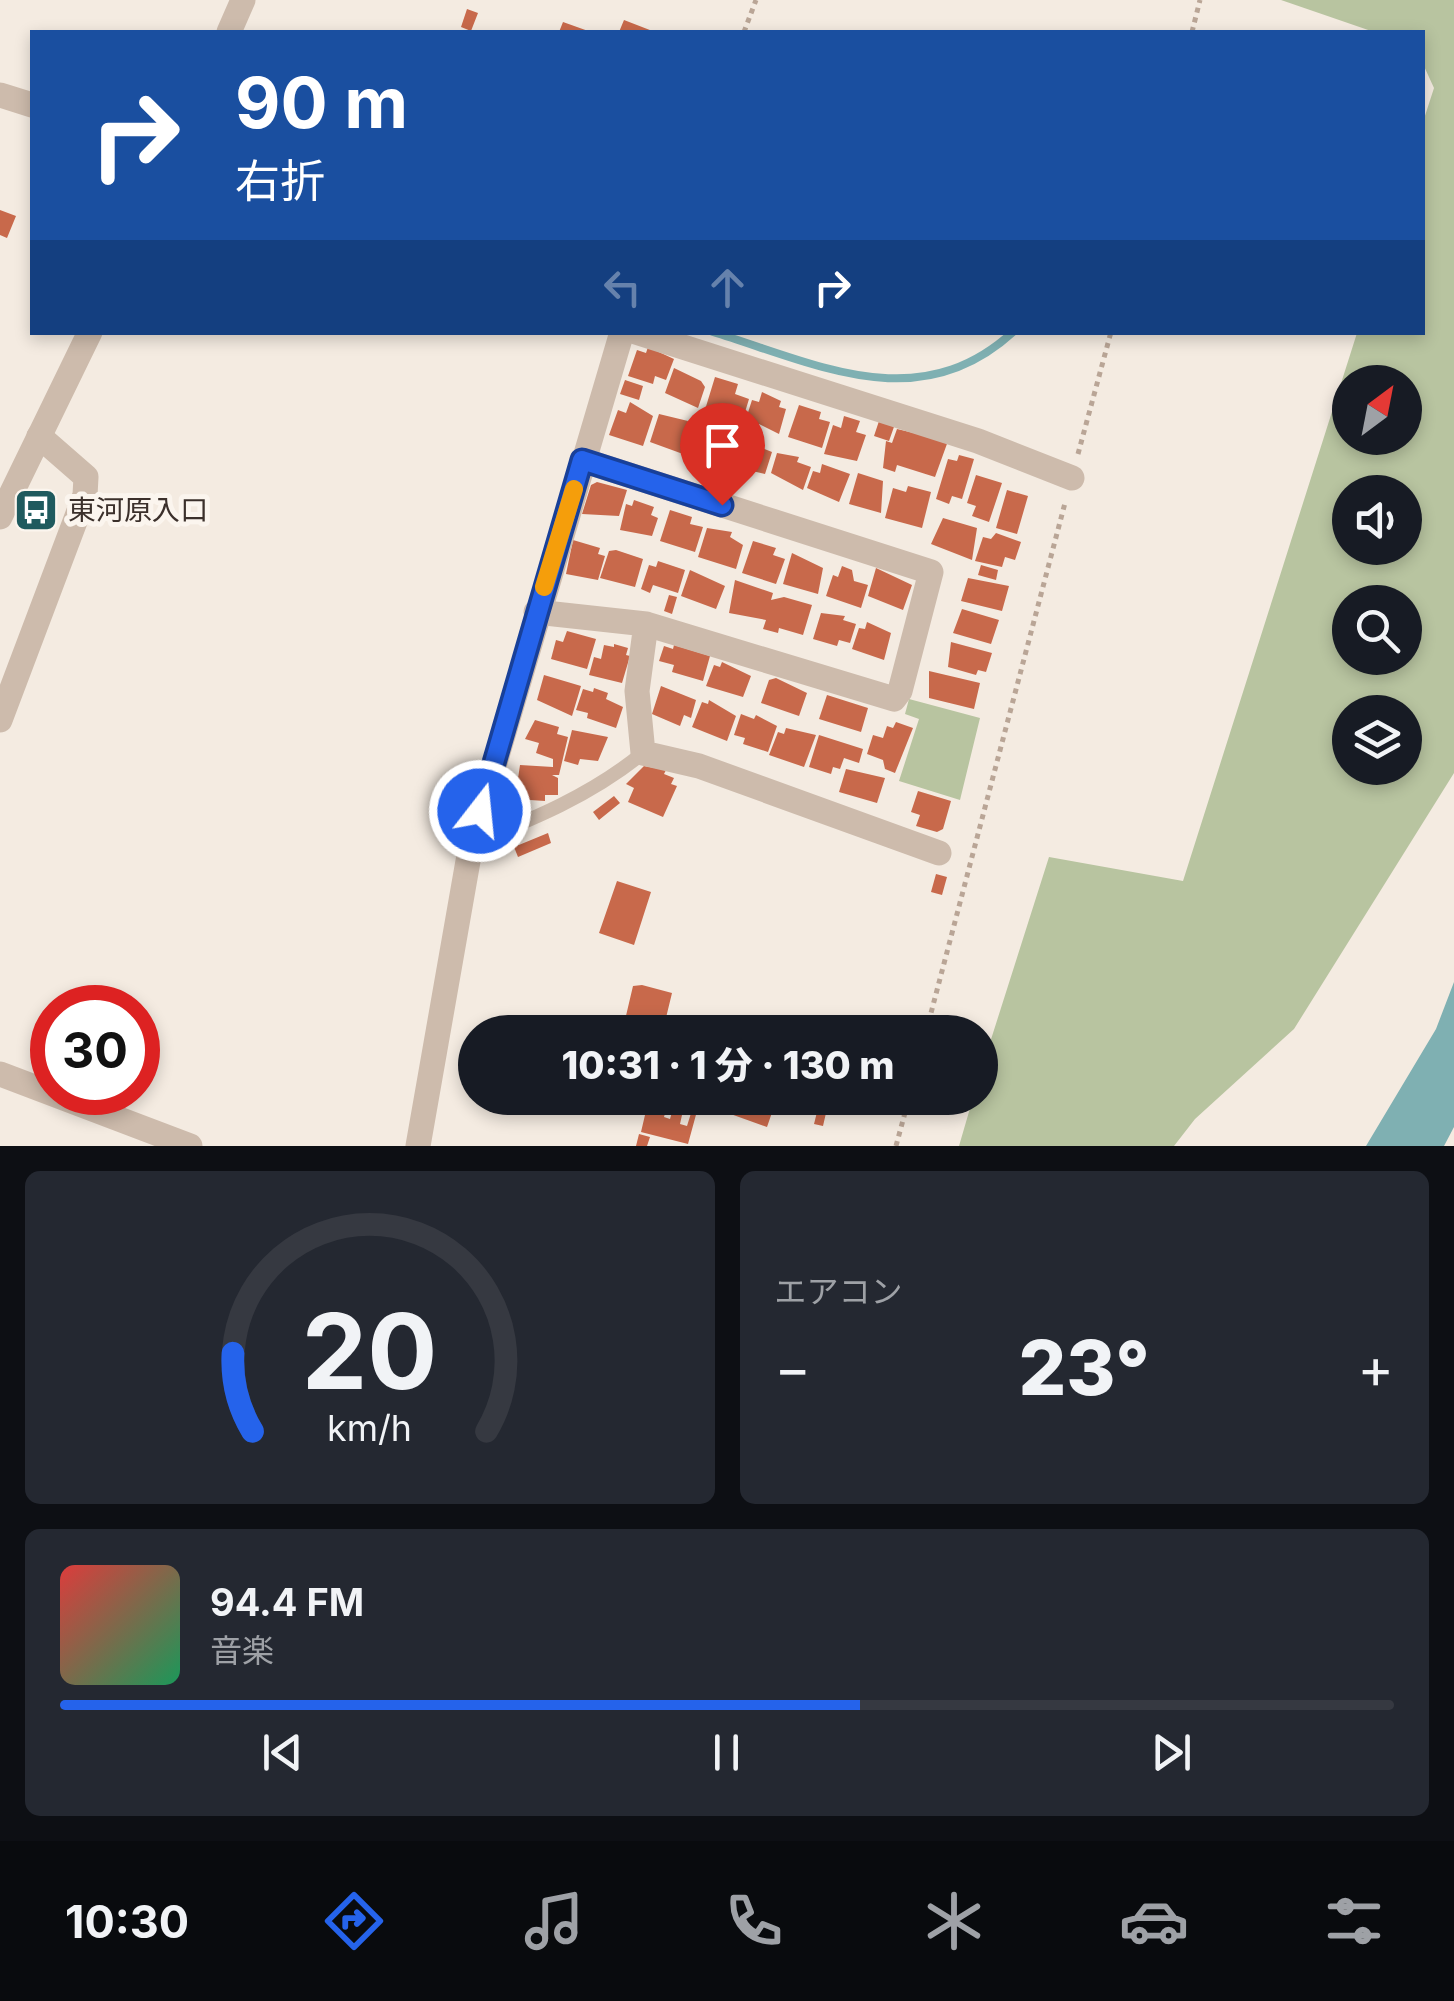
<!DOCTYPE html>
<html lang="ja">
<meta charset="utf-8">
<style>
:root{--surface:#171b24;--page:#242831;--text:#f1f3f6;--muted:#9ea1a6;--line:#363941;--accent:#2563eb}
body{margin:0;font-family:Inter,"Noto Sans JP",sans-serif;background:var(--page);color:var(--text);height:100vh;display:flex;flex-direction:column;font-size:38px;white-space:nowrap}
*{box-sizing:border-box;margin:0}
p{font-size:32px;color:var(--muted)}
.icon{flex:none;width:55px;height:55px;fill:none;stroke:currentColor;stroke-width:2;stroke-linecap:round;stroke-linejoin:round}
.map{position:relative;height:1146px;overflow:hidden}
.details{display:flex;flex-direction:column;gap:25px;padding:25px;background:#0d0f14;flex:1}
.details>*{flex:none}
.guide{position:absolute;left:30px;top:30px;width:1395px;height:305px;border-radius:0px;box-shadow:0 5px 15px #0003;background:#1a4fa0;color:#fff;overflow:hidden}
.needle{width:65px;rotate:32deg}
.fabs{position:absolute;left:1332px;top:365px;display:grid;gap:20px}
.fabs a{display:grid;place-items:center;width:90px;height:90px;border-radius:50%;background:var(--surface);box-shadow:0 5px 15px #0003;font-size:50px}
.speed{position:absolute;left:30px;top:985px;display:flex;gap:20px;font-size:50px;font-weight:700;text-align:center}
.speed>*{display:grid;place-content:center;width:130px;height:130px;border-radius:50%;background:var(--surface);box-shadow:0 5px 15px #0003;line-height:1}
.speed .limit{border:15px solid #d22;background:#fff;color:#111}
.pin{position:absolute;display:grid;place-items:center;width:85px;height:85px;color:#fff;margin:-102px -42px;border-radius:50% 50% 50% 0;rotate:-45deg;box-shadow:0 0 10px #0007}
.pin .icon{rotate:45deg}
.me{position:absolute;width:110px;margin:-55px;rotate:16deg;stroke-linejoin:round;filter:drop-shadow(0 0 8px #0008)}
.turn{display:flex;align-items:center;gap:35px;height:210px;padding:0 40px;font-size:45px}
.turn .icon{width:130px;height:130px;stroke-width:2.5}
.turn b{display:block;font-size:70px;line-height:85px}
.lanes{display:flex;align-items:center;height:95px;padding:0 40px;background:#0003;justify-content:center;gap:50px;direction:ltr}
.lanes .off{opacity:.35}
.big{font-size:75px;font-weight:800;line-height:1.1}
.details .tile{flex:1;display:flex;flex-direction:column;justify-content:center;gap:15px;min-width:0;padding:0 35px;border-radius:15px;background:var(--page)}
.details .dial{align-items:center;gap:0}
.dial svg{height:260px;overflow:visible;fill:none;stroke:var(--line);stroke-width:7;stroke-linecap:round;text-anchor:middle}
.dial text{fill:var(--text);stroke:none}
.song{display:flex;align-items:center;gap:30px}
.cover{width:120px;height:120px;border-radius:15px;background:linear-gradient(135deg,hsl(0 70% 55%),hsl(150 70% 35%))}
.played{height:10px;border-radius:5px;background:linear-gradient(90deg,var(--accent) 60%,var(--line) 60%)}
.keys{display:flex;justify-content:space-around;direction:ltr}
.heat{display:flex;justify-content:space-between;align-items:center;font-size:55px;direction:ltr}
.details .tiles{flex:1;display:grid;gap:25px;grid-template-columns:1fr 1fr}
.tile:last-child{grid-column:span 2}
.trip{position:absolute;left:458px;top:1015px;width:540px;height:100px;border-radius:50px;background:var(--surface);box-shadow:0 5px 15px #0003;font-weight:800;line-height:100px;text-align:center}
.tab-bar{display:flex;height:160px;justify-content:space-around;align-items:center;background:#090b0e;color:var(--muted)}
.tab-bar .icon{width:70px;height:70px}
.tab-bar .active{color:var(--accent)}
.tab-bar b{font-size:45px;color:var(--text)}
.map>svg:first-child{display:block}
.green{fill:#b8c4a0;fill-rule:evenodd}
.water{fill:#7fb0b2}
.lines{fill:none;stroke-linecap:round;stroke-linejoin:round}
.stream{stroke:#7fb0b2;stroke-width:8}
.building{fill:#c8694b}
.path{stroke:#b9a596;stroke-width:5;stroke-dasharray:5 5;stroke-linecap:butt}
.service{stroke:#cdbbac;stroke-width:14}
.minor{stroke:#cdbbac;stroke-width:25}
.tertiary{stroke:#cdbbac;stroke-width:25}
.route-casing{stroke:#184099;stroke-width:25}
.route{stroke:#2563eb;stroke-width:18}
.slow{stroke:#f59e0b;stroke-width:18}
.labels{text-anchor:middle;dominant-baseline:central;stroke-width:10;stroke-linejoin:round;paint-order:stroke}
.poi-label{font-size:28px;fill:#3b302b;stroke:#fbf5ee;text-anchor:start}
</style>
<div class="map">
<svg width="1454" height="1146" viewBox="0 0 1454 1146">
<rect width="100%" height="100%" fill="#f4ebe1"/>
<path class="green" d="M1281 0H1454V773L1294 1029 1195 1119 1174 1146H959L973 1098H980V1074L1049 857 1183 881 1357 333 1422 332V125L1434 88 1423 64 1422 32H1374ZM1350 382H1405V438H1350ZM1350 492H1405V548H1350ZM1350 602H1405V658H1350ZM1350 712H1405V768H1350Z
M909 699 980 718 960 800 899 781 919 719 905 714Z"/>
<path class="water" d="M1454 982V1127L1444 1146H1366L1436 1029Z"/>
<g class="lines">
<path class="stream" d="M713 332C817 364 919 418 1013 332"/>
</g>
<path class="building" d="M467 9 478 13 471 31 461 27Z
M624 20 655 32H619Z
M563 22 591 32H559Z
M0 210 16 216 7 238 0 235Z
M648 347 674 359 666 380 655 376 653 384 628 376 637 350 646 353Z
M674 368 701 381 705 387 698 408 665 393Z
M715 377 738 384 735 394 749 399 742 422 704 413Z
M625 380 643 386 639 400 620 394Z
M762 392 781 401 779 407 786 409 779 434 759 424 757 429 744 425 752 400 759 402Z
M630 402 653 416 643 446 609 435 618 410 626 413Z
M799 405 821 412 819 419 830 422 822 448 788 437Z
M659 414 688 421 686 427 694 429 683 454 650 442Z
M844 416 860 421 856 432 866 435 857 461 824 454 833 425 841 428Z
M880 418 895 424 889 441 874 436Z
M699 426 733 438 725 465 702 456 704 448 694 445Z
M897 429 948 441 935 477 897 465 895 472 883 468 886 441 892 443Z
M740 439 772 452 765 474 731 466Z
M777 453 799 457 797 462 811 467 803 490 771 473Z
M959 455 974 459 962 499 952 496 949 504 936 499 948 459 957 461Z
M822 464 850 474 839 502 807 488 813 471 820 473Z
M858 473 883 481 881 513 849 504Z
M976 475 1002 483 989 522 972 516 976 506 967 503Z
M597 482 627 490 619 516 582 514 591 485Z
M908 486 931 492 922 528 885 518 893 488 906 492Z
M1007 490 1028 496 1017 534 996 528Z
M634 500 654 507 651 515 658 518 652 536 620 530 626 504 632 506Z
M670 510 692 517 690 524 703 527 695 552 660 541Z
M943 518 977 528 972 560 931 544Z
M707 528 732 532 730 537 743 545 736 569 698 557Z
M996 533 1021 542 1015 560 1005 557 1002 567 975 561 983 537 991 539Z
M573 540 600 548 598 554 605 556 598 580 566 574Z
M753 541 776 548 773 555 785 559 776 584 742 573Z
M616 550 643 559 635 587 600 578 609 551Z
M792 553 823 568 818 594 783 584Z
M658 561 685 570 678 593 653 585 650 593 641 589 649 565 656 567Z
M981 565 998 570 996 580 978 575Z
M842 566 852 570 854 581 868 585 861 608 826 596 833 575 838 577Z
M876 568 912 585 903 610 868 596Z
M690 570 725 586 716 609 681 596Z
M968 578 1009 586 1002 611 961 601Z
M735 580 773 593 771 600 784 597 812 605 803 635 779 628 778 633 763 629 766 620 729 613Z
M669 595 677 597 672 614 664 611Z
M962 609 999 620 991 644 953 633Z
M821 613 845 616 843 620 856 624 850 643 839 640 837 646 813 639Z
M867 622 891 633 884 660 852 649 859 628 865 629Z
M567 631 596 639 587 669 551 659 556 640 563 642Z
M951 642 992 653 986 672 978 670 976 675 948 667Z
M614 644 628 648 626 655 630 656 622 683 589 675 594 657 601 659 604 645 614 647Z
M674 645 710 656 703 681 672 672 674 665 659 661 664 646 673 649Z
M722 662 751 676 743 697 706 686 714 665 720 667Z
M929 671 980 683 974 709 929 698Z
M544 675 581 686 572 716 537 700Z
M776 678 807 693 799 716 761 703 769 680Z
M661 686 696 700 691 718 684 715 680 726 652 714Z
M594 688 608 693 606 699 623 707 616 728 587 718 588 713 576 710 583 689 593 692Z
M827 695 868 708 861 732 819 719Z
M709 700 736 716 727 741 692 727 702 702 708 704Z
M741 714 754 719 756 715 777 726 768 752 743 744 745 738 734 735Z
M535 720 559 727 557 734 568 737 559 775H552L558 778V795H545V801L515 799 520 765 553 767V759L536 753 539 743 525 739Z
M896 722 913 728 895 773 885 769 883 760 867 754 873 735 883 738 887 726 893 728Z
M786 728 816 735 804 767 769 755 778 732 784 734Z
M572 730 608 737 598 761 580 759 578 765 564 761Z
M819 735 863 749 859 763 844 758 840 769 833 767 831 774 809 767Z
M644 766 666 770 664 774 674 778 671 784 677 786 663 817 628 802 634 788 626 784Z
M846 769 885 778 877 803 839 792Z
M918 791 951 801 943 829 937 832 916 826 920 815 911 812Z
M614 796 620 803 599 820 593 812Z
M548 833 551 843 518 857 514 847Z
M936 874 947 877 942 895 931 892Z
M617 881 651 892 634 945 599 933Z
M642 985 672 993 664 1026 625 1020 633 986Z
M649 1098 669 1099 664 1117 670 1119 672 1112 682 1115 680 1124 687 1126 692 1110 697 1111 688 1144 641 1132Z
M729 1098H777L767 1127 725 1112Z
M815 1099 829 1104 826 1112 812 1108Z
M817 1112 826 1113 823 1126 814 1124Z
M639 1134 650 1137 647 1146H636Z"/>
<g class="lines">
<path class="path" d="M744 32 756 0
M1192 32 1200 0
M1078 454 1111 332
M926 1032 1065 503
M896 1146 909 1098"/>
<path class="service" d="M471 844C533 819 590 796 643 753"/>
<path class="minor" d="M636 332 978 441 1072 478
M536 612 646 624 894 699 900 691 931 572 582 460
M646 624 637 691 643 753 699 766 939 853
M0 720 85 495 86 477 39 436
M0 1074 190 1146
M418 1146 471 844 622 332"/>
<path class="tertiary" d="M229 32 243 0
M0 95 32 105
M0 517 90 332"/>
</g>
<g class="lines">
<g class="route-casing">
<path id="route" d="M480 811 582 460 722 505"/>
</g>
<use href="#route" class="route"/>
<path class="slow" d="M544 587 574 489"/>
</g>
<defs>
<g id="bus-square" transform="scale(2.25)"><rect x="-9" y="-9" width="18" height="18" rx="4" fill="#1f5a5e" stroke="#fbf5ee"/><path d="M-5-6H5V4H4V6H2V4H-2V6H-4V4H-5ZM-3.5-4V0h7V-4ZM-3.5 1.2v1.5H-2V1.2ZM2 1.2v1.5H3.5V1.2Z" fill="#fff"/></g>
</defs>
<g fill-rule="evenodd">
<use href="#bus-square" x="36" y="510"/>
</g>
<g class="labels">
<g class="poi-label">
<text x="68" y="510">東河原入口</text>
</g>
</g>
</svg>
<div class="fabs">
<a><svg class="needle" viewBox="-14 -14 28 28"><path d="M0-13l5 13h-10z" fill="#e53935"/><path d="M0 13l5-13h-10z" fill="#9ea1a6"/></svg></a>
<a><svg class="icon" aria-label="sound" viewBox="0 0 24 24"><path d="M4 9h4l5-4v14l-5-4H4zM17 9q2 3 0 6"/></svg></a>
<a><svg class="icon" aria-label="search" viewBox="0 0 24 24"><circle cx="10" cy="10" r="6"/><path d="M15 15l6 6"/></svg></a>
<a><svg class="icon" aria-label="layers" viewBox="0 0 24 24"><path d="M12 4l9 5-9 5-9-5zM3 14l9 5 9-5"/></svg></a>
</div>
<div class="speed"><div class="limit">30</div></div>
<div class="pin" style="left:722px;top:505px;background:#d93025"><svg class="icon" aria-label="arrive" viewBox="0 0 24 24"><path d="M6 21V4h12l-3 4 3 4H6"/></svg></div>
<svg class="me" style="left:480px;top:811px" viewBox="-20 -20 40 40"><circle r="17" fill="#2563eb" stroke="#fff" stroke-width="3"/><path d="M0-11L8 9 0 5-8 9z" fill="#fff"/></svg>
<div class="trip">10:31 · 1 分 · 130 m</div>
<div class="guide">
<div class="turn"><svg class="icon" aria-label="right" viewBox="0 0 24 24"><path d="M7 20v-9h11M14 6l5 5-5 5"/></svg><div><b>90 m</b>右折</div></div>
<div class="lanes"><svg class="icon off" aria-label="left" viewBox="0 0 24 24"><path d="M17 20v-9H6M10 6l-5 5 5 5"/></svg><svg class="icon off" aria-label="ahead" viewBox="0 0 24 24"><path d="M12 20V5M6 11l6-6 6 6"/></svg><svg class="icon" aria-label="right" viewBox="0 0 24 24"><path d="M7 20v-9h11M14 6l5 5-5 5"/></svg></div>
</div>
</div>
<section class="details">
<div class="tiles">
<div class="tile dial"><svg viewBox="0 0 100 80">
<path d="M14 69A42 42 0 1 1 86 69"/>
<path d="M14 69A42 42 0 0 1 8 45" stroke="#2563eb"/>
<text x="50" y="56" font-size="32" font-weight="700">20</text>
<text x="50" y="72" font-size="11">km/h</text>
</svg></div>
<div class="tile"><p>エアコン</p>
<div class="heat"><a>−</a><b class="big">23°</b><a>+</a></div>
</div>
<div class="tile">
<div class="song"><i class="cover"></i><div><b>94.4 FM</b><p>音楽</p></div></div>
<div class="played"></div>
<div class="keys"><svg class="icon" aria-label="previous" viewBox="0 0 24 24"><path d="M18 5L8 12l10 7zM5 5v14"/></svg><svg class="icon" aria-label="pause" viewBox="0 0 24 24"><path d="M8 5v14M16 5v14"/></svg><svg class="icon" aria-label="next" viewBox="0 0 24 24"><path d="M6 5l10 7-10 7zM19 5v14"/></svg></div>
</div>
</div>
</section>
<nav class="tab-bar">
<b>10:30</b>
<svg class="icon active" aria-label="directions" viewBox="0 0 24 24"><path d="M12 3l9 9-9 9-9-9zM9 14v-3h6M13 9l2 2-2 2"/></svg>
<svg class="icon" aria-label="music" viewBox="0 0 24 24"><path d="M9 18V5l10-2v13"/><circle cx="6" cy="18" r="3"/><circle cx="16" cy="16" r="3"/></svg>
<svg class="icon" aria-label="phone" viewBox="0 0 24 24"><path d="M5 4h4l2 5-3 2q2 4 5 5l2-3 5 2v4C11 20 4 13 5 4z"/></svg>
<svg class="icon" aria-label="climate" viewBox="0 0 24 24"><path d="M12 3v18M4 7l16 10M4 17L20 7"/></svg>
<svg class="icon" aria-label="car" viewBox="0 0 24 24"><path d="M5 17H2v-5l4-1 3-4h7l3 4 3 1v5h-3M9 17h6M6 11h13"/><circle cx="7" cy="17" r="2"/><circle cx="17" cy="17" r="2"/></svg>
<svg class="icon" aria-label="filters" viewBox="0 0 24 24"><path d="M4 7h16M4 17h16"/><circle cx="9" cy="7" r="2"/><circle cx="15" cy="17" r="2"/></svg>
</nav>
